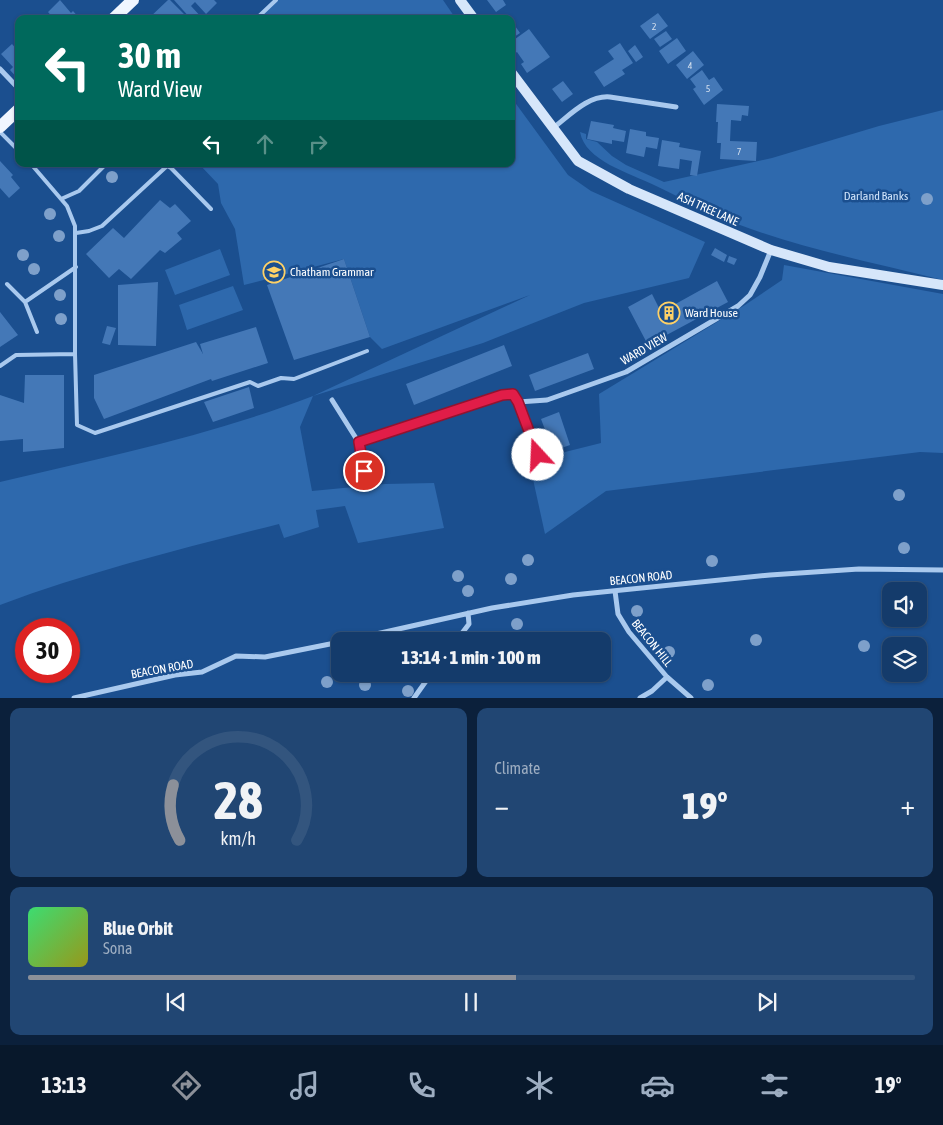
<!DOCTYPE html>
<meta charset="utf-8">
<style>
:root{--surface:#143b6b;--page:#214673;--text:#f1f3f6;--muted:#9dadc1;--line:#33557e;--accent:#8c9099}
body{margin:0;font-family:"Asap Condensed",sans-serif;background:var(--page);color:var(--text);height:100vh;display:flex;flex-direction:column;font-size:19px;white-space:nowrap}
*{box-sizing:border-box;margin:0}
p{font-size:16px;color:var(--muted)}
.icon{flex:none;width:28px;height:28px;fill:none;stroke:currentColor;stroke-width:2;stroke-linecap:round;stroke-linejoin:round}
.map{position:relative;height:698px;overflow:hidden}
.drawer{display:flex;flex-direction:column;gap:10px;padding:10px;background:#0b203b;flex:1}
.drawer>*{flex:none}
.hud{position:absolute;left:15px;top:15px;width:500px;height:152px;border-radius:10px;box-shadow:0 1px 4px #0004,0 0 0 1px var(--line);background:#00695c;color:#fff;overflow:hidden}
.buttons{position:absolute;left:882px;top:582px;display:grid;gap:10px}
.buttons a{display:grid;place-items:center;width:45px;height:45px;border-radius:10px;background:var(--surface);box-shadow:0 1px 4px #0004,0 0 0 1px var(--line);font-size:25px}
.speed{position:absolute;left:15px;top:618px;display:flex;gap:10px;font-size:25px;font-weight:700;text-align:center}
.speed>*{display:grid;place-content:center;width:65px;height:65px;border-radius:50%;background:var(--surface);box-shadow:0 1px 4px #0004,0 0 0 1px var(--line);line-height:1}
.speed .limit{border:8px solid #d22;background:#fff;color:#111}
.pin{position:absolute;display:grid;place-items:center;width:42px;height:42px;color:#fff;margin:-21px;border:2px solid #fff;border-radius:50%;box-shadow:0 1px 5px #0007}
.me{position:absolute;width:55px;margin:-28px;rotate:340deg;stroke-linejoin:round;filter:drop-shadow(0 0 4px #0008)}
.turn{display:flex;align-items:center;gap:18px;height:105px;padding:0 20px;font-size:22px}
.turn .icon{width:65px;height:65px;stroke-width:2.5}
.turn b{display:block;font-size:35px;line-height:42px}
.lanes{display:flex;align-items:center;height:48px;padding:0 20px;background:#0003;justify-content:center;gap:25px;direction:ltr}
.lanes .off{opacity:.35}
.big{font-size:38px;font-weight:800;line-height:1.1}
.drawer .tile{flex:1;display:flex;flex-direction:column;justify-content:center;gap:8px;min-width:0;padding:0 18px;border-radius:10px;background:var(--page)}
.drawer .dial{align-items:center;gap:0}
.dial svg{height:130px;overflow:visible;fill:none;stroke:var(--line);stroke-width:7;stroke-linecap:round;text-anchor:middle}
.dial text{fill:var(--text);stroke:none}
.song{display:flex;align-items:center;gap:15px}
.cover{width:60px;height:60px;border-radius:8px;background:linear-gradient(135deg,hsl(140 70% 55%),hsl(60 70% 35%))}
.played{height:5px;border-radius:2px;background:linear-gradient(90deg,var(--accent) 55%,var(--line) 55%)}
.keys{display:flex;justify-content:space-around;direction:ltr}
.heat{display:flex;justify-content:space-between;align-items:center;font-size:28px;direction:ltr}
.drawer .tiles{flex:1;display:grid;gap:10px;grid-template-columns:1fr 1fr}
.tile:last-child{grid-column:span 2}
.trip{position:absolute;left:331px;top:632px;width:280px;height:50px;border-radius:10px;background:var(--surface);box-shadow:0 1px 4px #0004,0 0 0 1px var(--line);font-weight:800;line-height:50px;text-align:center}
.tabs{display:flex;height:80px;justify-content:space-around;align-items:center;background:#08182b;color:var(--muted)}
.tabs .icon{width:35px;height:35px}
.tabs .active{color:var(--accent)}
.tabs b{font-size:22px;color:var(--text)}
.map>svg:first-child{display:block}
.green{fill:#2e69ad}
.building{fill:#4478b7}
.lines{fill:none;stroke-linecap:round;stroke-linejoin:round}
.lane{stroke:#a9c9ee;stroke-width:4}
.street{stroke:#a9c9ee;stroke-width:5}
.secondary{stroke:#d6e6fa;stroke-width:10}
.primary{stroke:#f0f6ff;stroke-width:12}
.tree{fill:#7ea0ca}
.route-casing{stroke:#92132f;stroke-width:12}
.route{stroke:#e11d48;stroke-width:9}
.labels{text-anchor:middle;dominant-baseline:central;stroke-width:5;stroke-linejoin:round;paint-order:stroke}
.number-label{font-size:10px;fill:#d0dded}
.park-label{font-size:12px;fill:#cfe3fa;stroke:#1b4f8f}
.street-label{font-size:12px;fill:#fff;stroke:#1b4f8f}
.poi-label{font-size:12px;fill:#fff;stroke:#1b4f8f;text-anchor:start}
</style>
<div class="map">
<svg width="943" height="698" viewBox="0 0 943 698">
<rect width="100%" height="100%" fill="#1b4f8f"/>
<path class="green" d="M277 0H443L456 19H257Z
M511 97 568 175 591 191 705 242 689 278 584 303 483 343 313 396 300 427 312 491 385 484 434 483 444 528 358 543 345 506 316 510 319 527 284 538 279 524C185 548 91 571 0 605V482C105 457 212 435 313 396L530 295 382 349 370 337 344 259 244 285 235 229 221 203 218 184 199 164H511Z
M943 110V280C879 264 814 251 751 229 718 218 686 200 654 185 630 173 585 161 580 132L586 134V139L597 142 612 156 626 165 664 182 772 158 879 126Z
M220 249 230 275 175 295 165 270Z
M784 265 943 294V453L920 452 606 491 545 534 529 461 601 443 599 394 745 305 782 280Z
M233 286 243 310 187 330 179 305Z"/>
<path class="building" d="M60 0 71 13 73 11 80 19H54L48 12Z
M168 0H170L184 14 179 19H148Z
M174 0H214L217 3 206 14 195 2 191 6 203 19H191Z
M487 0H503L506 5 496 12Z
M658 13 668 26 650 39 640 26Z
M513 23 520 33 511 39V24Z
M529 29 550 57 527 73 521 64 524 62 517 52 514 54 511 50V42Z
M666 31 672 39 660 47 654 39Z
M677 38 686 51 668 64 659 51Z
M620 43 633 63 622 70 625 74 604 87 594 72 614 59 608 51Z
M12 44 19 52V80L10 70 13 67 1 54Z
M635 45 643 57 636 62 628 51Z
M693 51 704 65 687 79 676 65Z
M702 70 709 80 714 77 723 90 704 105 693 89 696 87 690 79Z
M563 81 573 94 562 102 552 89Z
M717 104 749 106 748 116 742 115 741 121 731 120 730 141 757 142 756 161 720 159 721 143H717L718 122H716Z
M591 121 614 125 613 128 626 131 624 142 612 140V144L587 139Z
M630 129 646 132V136L659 138 657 149 646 147 644 157 626 153Z
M662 140 680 143 679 147 701 151 697 176 690 175 692 161 680 159 679 169 658 166Z
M0 161 13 175 11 177 20 188 9 198 0 188Z
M160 200 170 208 175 204 191 221 177 233 182 239 165 253 160 250 131 279 119 269 109 278 86 254 113 228 124 238Z
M715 248 727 255 724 262 711 255Z
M729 256 737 259 734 265 727 262Z
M344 259 370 337 294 360 267 285Z
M717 281 728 302 648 345 628 307 652 294 661 312Z
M158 282 156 346 118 345V285Z
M0 312 18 335 0 347Z
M107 326 116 328 110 345 102 343Z
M256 327 268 363 212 381 211 379 104 419 94 398V375L196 342 203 354 200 344Z
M504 345 512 366 414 405 406 384Z
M588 353 594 369 535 391 529 375Z
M25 375H64V448L23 452V439L0 441V395L24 403Z
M249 387 254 408 213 422 204 402Z
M559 412 570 445 553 451 541 419Z"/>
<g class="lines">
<path class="lane" d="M256 19 276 0
M0 132 19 151
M31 164 67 206 75 226V354L77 425 95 433 250 382 258 386 281 378 294 379 367 351
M61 199 79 191 106 164
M76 233 89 231 102 226 167 166 171 168 211 209
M7 284 25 302 37 332
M25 302 76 267
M0 366 16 355 75 354"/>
<path class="street" d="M0 69 19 89
M553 128C569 116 588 95 610 97L676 107
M332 400 359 443 364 471
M518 402 538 455
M359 443 501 395 513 394 518 402 547 400 626 372 711 322 738 306 750 295 760 277 771 250
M615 591 618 614 629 632 667 677 691 698
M345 641 492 608 573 595 770 575 859 569 943 570
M456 641 469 624 468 613
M74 698 175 675 202 672 236 656 265 657 340 642
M414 698 431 674
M640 698 652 691 667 677"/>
<path class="secondary" d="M460 0 474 19
M511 72 578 161 629 189 771 250 829 267 943 285"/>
<path class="primary" d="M113 19 133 0
M0 127 19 109"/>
</g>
<g class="tree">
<circle cx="112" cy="177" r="6"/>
<circle cx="927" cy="199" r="6"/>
<circle cx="50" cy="214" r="6"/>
<circle cx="59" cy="236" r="6"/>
<circle cx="23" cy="255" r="6"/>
<circle cx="34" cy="269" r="6"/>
<circle cx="60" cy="295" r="6"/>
<circle cx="61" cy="319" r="6"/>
<circle cx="899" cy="495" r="6"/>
<circle cx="904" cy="548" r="6"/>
<circle cx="528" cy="560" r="6"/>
<circle cx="712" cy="561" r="6"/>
<circle cx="458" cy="576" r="6"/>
<circle cx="511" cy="579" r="6"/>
<circle cx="468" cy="591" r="6"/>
<circle cx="637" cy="611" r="6"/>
<circle cx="517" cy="624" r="6"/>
<circle cx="756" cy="640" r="6"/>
<circle cx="864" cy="646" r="6"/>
<circle cx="669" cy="652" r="6"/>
<circle cx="327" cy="682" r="6"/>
<circle cx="365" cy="685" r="6"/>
<circle cx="708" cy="685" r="6"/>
<circle cx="408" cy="691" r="6"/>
</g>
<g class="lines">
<g class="route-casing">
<path id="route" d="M364 471 359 442 502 395 513 394 518 402 538 455"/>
</g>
<use href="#route" class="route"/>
</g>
<defs>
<g id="school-ring" transform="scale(1.125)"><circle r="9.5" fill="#1b4f8f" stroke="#ffd166" stroke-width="1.5"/><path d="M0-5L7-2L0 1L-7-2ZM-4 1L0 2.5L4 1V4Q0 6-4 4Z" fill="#ffd166"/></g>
<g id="building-ring" transform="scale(1.125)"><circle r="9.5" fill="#1b4f8f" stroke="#ffd166" stroke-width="1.5"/><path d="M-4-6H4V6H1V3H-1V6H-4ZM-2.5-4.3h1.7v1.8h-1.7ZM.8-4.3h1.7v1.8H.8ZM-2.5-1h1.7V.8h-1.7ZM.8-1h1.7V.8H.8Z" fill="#ffd166"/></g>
</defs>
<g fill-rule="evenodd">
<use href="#school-ring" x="274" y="272"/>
<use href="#building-ring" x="669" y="313"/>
</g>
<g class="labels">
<g class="number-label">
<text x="654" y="26">2</text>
<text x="690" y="65">4</text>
<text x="708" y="88">5</text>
<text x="739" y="151">7</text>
</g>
<g class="park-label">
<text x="876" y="196">Darland Banks</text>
</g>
<g class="street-label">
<text transform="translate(708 209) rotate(24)">ASH TREE LANE</text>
<text transform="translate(644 349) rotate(-30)">WARD VIEW</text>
<text transform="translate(641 578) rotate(-6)">BEACON ROAD</text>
<text transform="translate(652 643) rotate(51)">BEACON HILL</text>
<text transform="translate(162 669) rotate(-10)">BEACON ROAD</text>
</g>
<g class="poi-label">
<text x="290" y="272">Chatham Grammar</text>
<text x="685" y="313">Ward House</text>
</g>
</g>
</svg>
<div class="buttons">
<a><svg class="icon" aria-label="sound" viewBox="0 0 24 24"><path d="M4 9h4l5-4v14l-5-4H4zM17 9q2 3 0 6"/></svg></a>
<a><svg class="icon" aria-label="layers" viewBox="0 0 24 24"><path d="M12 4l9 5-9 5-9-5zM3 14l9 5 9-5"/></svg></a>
</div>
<div class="speed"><div class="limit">30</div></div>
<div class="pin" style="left:364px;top:471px;background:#d93025"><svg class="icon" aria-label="arrive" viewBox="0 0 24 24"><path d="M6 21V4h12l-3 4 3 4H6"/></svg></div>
<svg class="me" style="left:538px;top:455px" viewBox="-20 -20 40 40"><circle r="19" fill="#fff"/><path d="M0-13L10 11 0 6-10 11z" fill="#e11d48"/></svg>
<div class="trip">13:14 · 1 min · 100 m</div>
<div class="hud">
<div class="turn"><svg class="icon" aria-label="left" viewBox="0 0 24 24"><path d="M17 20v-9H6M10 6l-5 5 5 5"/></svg><div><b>30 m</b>Ward View</div></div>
<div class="lanes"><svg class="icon" aria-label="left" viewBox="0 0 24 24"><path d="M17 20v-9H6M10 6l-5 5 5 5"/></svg><svg class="icon off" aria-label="ahead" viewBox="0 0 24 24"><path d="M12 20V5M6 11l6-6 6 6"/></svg><svg class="icon off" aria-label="right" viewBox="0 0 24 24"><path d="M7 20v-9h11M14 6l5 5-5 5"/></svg></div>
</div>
</div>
<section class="drawer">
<div class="tiles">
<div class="tile dial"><svg viewBox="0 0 100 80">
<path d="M14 69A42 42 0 1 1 86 69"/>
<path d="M14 69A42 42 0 0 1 10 35" stroke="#8c9099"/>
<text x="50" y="56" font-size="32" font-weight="700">28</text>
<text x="50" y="72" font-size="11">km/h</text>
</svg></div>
<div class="tile"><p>Climate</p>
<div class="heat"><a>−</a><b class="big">19°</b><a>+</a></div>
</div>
<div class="tile">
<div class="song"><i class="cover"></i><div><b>Blue Orbit</b><p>Sona</p></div></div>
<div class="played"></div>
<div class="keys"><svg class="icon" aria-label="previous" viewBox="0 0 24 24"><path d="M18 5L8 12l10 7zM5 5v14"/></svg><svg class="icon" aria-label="pause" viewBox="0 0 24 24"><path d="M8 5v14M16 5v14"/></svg><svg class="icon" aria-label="next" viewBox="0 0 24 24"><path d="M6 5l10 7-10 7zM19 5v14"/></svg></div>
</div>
</div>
</section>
<nav class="tabs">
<b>13:13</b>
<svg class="icon active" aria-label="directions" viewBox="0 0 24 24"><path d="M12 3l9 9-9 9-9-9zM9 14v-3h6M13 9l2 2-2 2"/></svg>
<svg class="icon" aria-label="music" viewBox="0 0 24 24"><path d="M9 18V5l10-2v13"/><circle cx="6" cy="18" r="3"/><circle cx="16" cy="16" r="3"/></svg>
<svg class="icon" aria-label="phone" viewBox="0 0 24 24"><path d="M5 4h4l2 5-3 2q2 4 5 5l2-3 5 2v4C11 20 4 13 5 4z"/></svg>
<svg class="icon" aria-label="climate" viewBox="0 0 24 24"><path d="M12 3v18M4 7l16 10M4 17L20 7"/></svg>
<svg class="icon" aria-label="car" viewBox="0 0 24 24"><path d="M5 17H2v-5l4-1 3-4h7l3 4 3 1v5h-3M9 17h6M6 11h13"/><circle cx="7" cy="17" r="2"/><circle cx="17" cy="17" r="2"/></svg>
<svg class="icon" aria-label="filters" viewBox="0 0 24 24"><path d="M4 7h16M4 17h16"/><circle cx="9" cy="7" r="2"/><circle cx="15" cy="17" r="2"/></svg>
<b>19°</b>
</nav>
